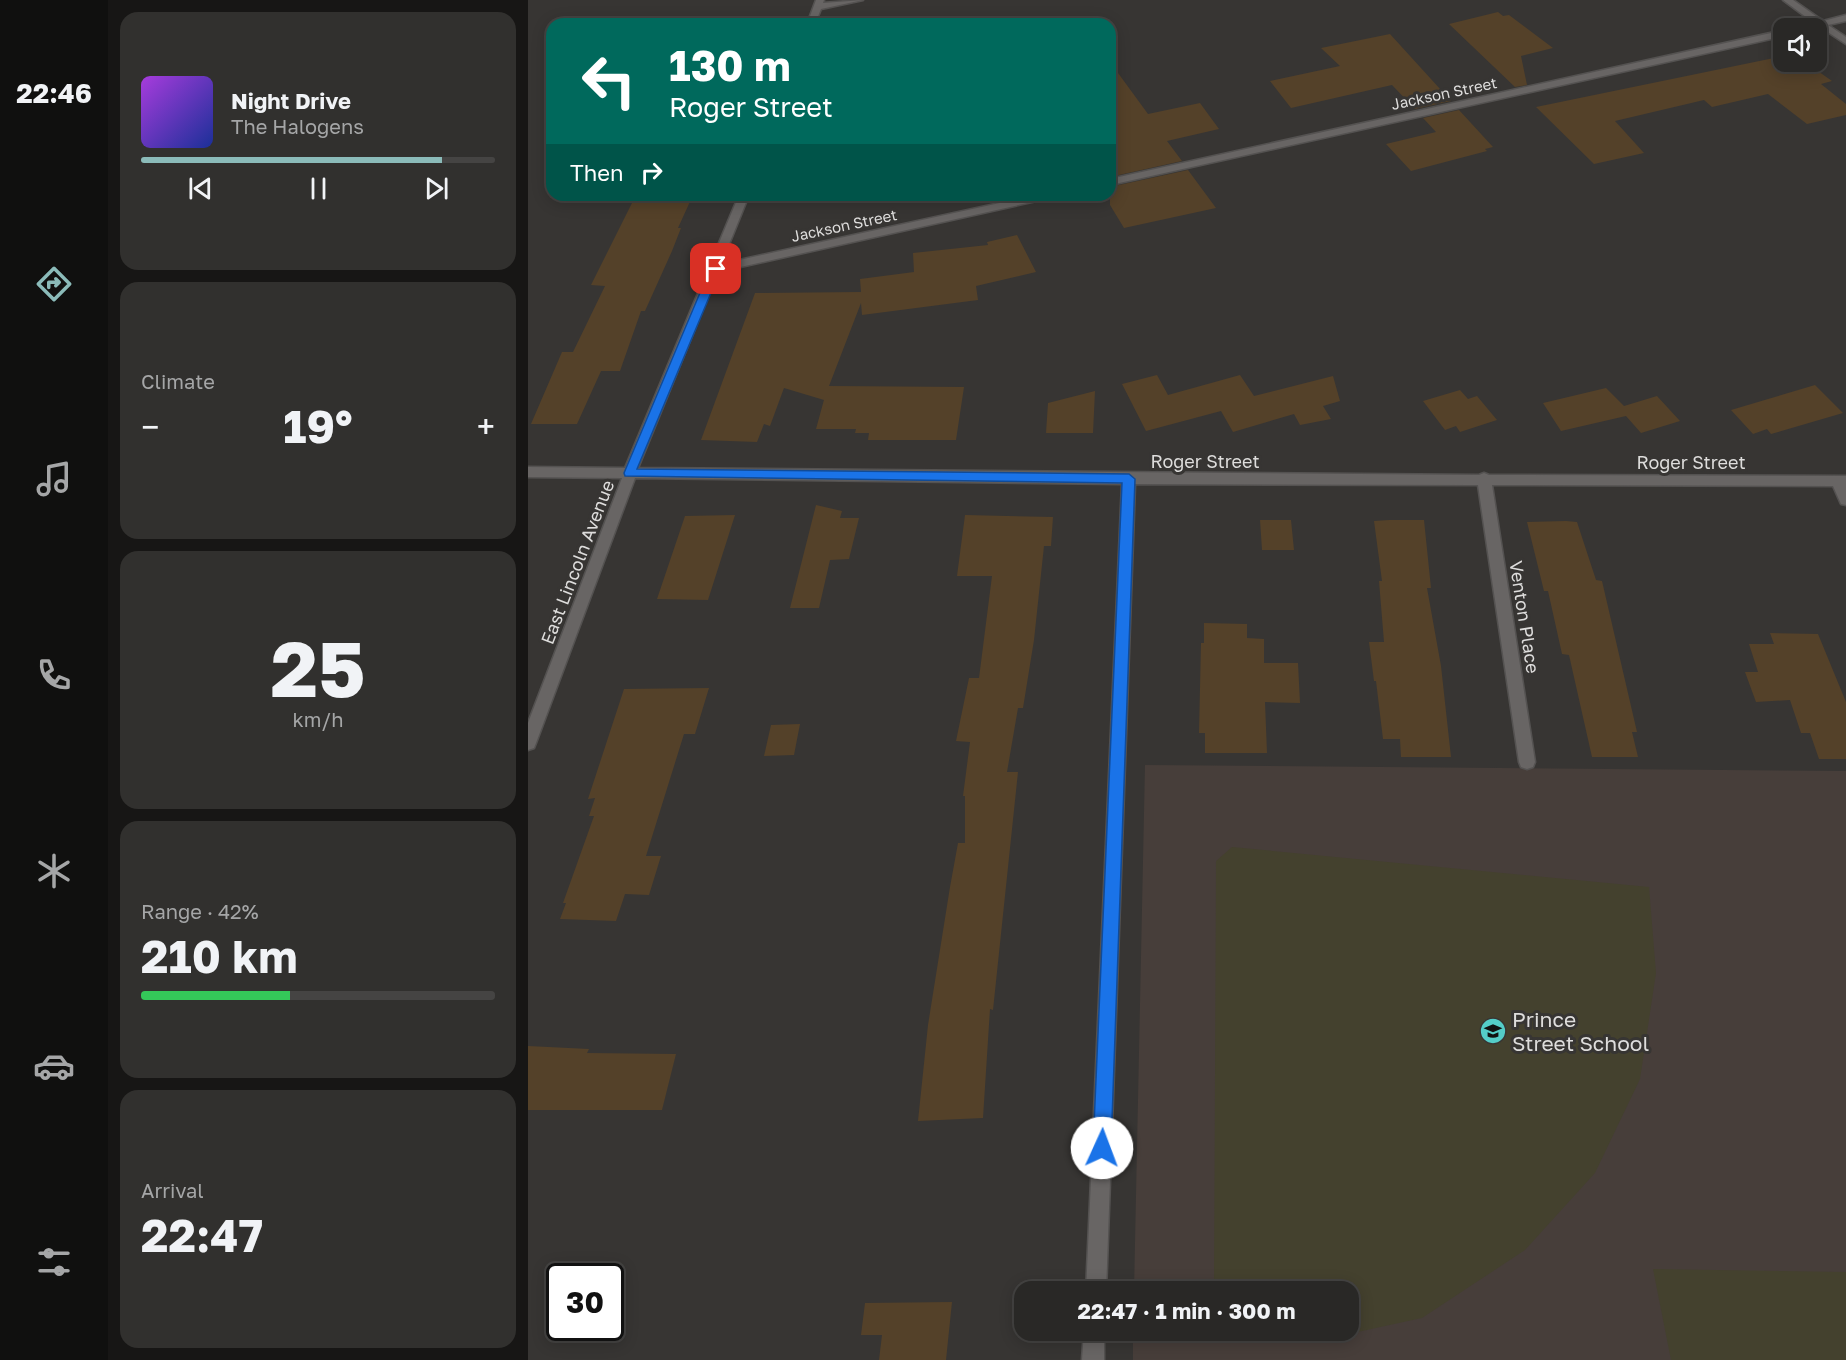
<!DOCTYPE html>
<meta charset="utf-8">
<style>
:root{--surface:#292826;--page:#31302e;--text:#f1f3f6;--muted:#a5a6a7;--line:#454443;--accent:#8bbbb9}
body{margin:0;font-family:"Golos Text",sans-serif;background:var(--page);color:var(--text);height:100vh;display:flex;flex-direction:column;font-size:22px;white-space:nowrap}
*{box-sizing:border-box;margin:0}
p{font-size:20px;color:var(--muted)}
.icon{flex:none;width:33px;height:33px;fill:none;stroke:currentColor;stroke-width:2;stroke-linecap:round;stroke-linejoin:round}
.map{position:relative;flex:1;overflow:hidden}
.sheet{display:flex;flex-direction:column;gap:12px;padding:12px;background:#171615;width:420px}
.sheet>*{flex:none}
.top-card{position:absolute;left:18px;top:18px;width:570px;height:183px;border-radius:18px;box-shadow:0 3px 15px #0003,0 0 0 2px var(--line);background:#00695c;color:#fff;overflow:hidden}
.buttons{position:absolute;left:1245px;top:18px;display:grid;gap:12px}
.buttons a{display:grid;place-items:center;width:54px;height:54px;border-radius:12px;background:var(--surface);box-shadow:0 3px 15px #0003,0 0 0 2px var(--line);font-size:30px}
.speed{position:absolute;left:18px;top:1263px;display:flex;gap:12px;font-size:30px;font-weight:700;text-align:center}
.speed>*{display:grid;place-content:center;width:78px;height:78px;border-radius:50%;background:var(--surface);box-shadow:0 3px 15px #0003,0 0 0 2px var(--line);line-height:1}
.speed .limit{border:3px solid #111;border-radius:9px;background:#fff;color:#111}
.pin{position:absolute;display:grid;place-items:center;width:51px;height:51px;color:#fff;margin:-26px;border-radius:12px;box-shadow:0 3px 9px #0006}
.me{position:absolute;width:66px;margin:-33px;rotate:2deg;stroke-linejoin:round;filter:drop-shadow(0 0 4px #0008)}
.turn{display:flex;align-items:center;gap:21px;height:126px;padding:0 24px;font-size:27px}
.turn .icon{width:78px;height:78px;stroke-width:2.5}
.turn b{display:block;font-size:42px;line-height:51px}
.then{display:flex;align-items:center;height:57px;padding:0 24px;background:#0003;gap:12px;font-size:22px}
.big{font-size:45px;font-weight:700;line-height:1.1}
.sheet .card{flex:1;display:flex;flex-direction:column;justify-content:center;gap:9px;min-width:0;padding:0 21px;border-radius:18px;background:var(--page)}
.sheet .dial{align-items:center;gap:0}
.dial b{font-size:78px;line-height:1}
.song{display:flex;align-items:center;gap:18px}
.cover{width:72px;height:72px;border-radius:9px;background:linear-gradient(135deg,hsl(280 70% 55%),hsl(230 70% 35%))}
.played{height:6px;border-radius:3px;background:linear-gradient(90deg,var(--accent) 85%,var(--line) 85%)}
.keys{display:flex;justify-content:space-around;direction:ltr}
.heat{display:flex;justify-content:space-between;align-items:center;font-size:33px;direction:ltr}
.charge{height:9px;border-radius:4px;background:linear-gradient(90deg,#34c759 42%,var(--line) 0)}
.trip{position:absolute;left:486px;top:1281px;width:345px;height:60px;border-radius:18px;background:var(--surface);box-shadow:0 3px 15px #0003,0 0 0 2px var(--line);font-weight:700;line-height:60px;text-align:center}
main{display:flex;flex:1;min-height:0}
.tabs{display:flex;flex-direction:column;width:108px;justify-content:space-around;align-items:center;background:#10100f;color:var(--muted)}
.tabs .icon{width:42px;height:42px}
.tabs .selected{color:var(--accent)}
.tabs b{font-size:27px;color:var(--text)}
.map>svg:first-child{display:block}
.built{fill:#473e3a}
.green{fill:#44412e}
.building{fill:#544129}
.lines{fill:none;stroke-linecap:round;stroke-linejoin:round}
.minor-casing{stroke:#545251;stroke-width:3}
.minor{fill:#686564;fill-rule:evenodd}
.route{fill:#1a73e8;stroke:#114b97;stroke-width:1.5}
.labels{text-anchor:middle;dominant-baseline:central;stroke-width:6;stroke-linejoin:round;paint-order:stroke}
.far-street-label{font-size:15px;fill:#dedddc;stroke:#373533}
.street-label{font-size:18px;fill:#dedddc;stroke:#373533}
.near-poi-label{font-size:21px;fill:#dedddc;stroke:#373533;text-anchor:start}
</style>
<main>
<nav class="tabs">
<b>22:46</b>
<svg class="icon selected" aria-label="directions" viewBox="0 0 24 24"><path d="M12 3l9 9-9 9-9-9zM9 14v-3h6M13 9l2 2-2 2"/></svg>
<svg class="icon" aria-label="music" viewBox="0 0 24 24"><path d="M9 18V5l10-2v13"/><circle cx="6" cy="18" r="3"/><circle cx="16" cy="16" r="3"/></svg>
<svg class="icon" aria-label="phone" viewBox="0 0 24 24"><path d="M5 4h4l2 5-3 2q2 4 5 5l2-3 5 2v4C11 20 4 13 5 4z"/></svg>
<svg class="icon" aria-label="climate" viewBox="0 0 24 24"><path d="M12 3v18M4 7l16 10M4 17L20 7"/></svg>
<svg class="icon" aria-label="car" viewBox="0 0 24 24"><path d="M5 17H2v-5l4-1 3-4h7l3 4 3 1v5h-3M9 17h6M6 11h13"/><circle cx="7" cy="17" r="2"/><circle cx="17" cy="17" r="2"/></svg>
<svg class="icon" aria-label="filters" viewBox="0 0 24 24"><path d="M4 7h16M4 17h16"/><circle cx="9" cy="7" r="2"/><circle cx="15" cy="17" r="2"/></svg>
</nav>
<section class="sheet">
<div class="card">
<div class="song"><i class="cover"></i><div><b>Night Drive</b><p>The Halogens</p></div></div>
<div class="played"></div>
<div class="keys"><svg class="icon" aria-label="previous" viewBox="0 0 24 24"><path d="M18 5L8 12l10 7zM5 5v14"/></svg><svg class="icon" aria-label="pause" viewBox="0 0 24 24"><path d="M8 5v14M16 5v14"/></svg><svg class="icon" aria-label="next" viewBox="0 0 24 24"><path d="M6 5l10 7-10 7zM19 5v14"/></svg></div>
</div>
<div class="card"><p>Climate</p>
<div class="heat"><a>−</a><b class="big">19°</b><a>+</a></div>
</div>
<div class="card dial"><b>25</b><p>km/h</p></div>
<div class="card"><p>Range · 42%</p><b class="big">210 km</b><div class="charge"></div></div>
<div class="card"><p>Arrival</p><b class="big">22:47</b></div>
</section>
<div class="map">
<svg width="1318" height="1360" viewBox="0 0 1318 1360">
<rect width="100%" height="100%" fill="#373533"/>
<path class="built" d="M617 765 1318 771V1360H605V1331L820 1330V1292L606 1291Z"/>
<path class="green" d="M704 847 1121 887 1128 973 1112 1079 1067 1173 997 1250 894 1318 802 1338 686 1336V1330H820V1292L686 1291 688 861Z
M1125 1269 1318 1272V1360H1143Z"/>
<path class="building" d="M970 12 975 16 981 15 1025 48 993 56 999 85 987 87 921 24Z
M862 34 923 101 887 109 864 85 763 108 742 81 812 66 793 48Z
M1256 56V62H1277L1304 81 1293 84 1318 104V115L1279 124 1240 94 1184 107 1176 100 1087 121 1116 153 1066 164 1008 107Z
M582 62 620 114 672 103 691 129 639 141 654 161 582 177Z
M931 110 965 147 957 149 959 151 883 171 858 144 908 132 895 118Z
M660 170 688 208 596 228 582 205V187Z
M108 195H165L150 228H153L144 251 117 311H113L92 371H73L49 424H3L34 352H45L77 286 63 285Z
M489 235 508 272 448 286 450 300 334 315 333 303 301 386 436 387 428 440H340L341 433H327L328 429H288L297 396 296 400 256 388 242 426 236 424 229 442 173 440 227 293 333 292 332 279 386 272 385 253 460 245 459 242Z
M629 375 640 395 712 375 726 396 805 376 812 401 795 406 803 419 772 425 766 414 705 432 693 411 618 431 594 384Z
M1287 385 1315 413 1243 434 1239 429 1225 434 1203 410Z
M1078 388 1096 406 1129 396 1152 421 1113 433 1098 416 1033 431 1015 403Z
M932 390 940 399 949 396 969 420 932 432 928 426 917 430 895 401Z
M567 391 565 433H518L520 403Z
M288 505 314 511 312 518H331L321 559 302 560 291 608H262Z
M207 515 180 600 129 599 157 516Z
M437 515 525 517 523 546H516L506 640 495 708H490L479 772H490L465 1010 462 1009 455 1118 390 1121 400 1025 422 887 430 843H437V796H435L442 742 428 741 441 678H451L464 576H429Z
M732 520H763L766 550H734Z
M861 520H896L903 588H899L913 666 923 757H873L872 739H855L848 681H846L841 642H856L851 581H854L846 521Z
M1038 521 1049 522 1068 580 1074 581 1109 732H1104L1110 757H1064L1041 655 1034 654 1020 591H1016L999 522Z
M676 623 719 624V638L736 639V663H770L772 703 737 702 739 753H677V733H671L673 643H676Z
M1242 633 1290 634 1318 702V759H1291L1282 733H1273L1262 700 1228 702 1217 672H1230L1221 644H1246Z
M181 688 167 734H156L118 856H133L121 895 97 894 88 921 32 919 38 903H35L66 816H61L67 798 60 799 96 689Z
M272 724 266 755 236 756 243 725Z
M0 1046 61 1049 59 1053 148 1054 134 1110H0Z
M424 1302 418 1360H351L354 1335H333L337 1303Z"/>
<g class="lines">
<g class="minor-casing">
<path id="minor" d="M288 0H296L295 3 335 0 293 9 287 24H279Z
M1255 0H1265L1295 21 1318 15V21L1300 25 1318 37V44L1292 27 1270 28 1271 26 1286 23Z
M1256 30V36L582 185V179Z
M211 195H221L193 264 508 195H527L522 198 190 272 110 468 951 475 956 473 961 475 1318 476V505L1313 504 1305 486 964 485 1007 762 1005 767 999 769 993 767 991 762 950 485 607 484 578 1292H558L594 484 107 478 8 743 6 748 0 750V723L94 478 0 477V467L97 468Z
M556 1330H576V1360H554Z"/>
</g>
<use href="#minor" class="minor"/>
</g>
<path class="route" d="M188 266 193 269 109 469 601 474 607 479 583 1148 580 1154 574 1157 568 1154 565 1148 594 483 97 476 96 473 182 269Z"/>
<defs>
<g id="school-disc" transform="scale(1.35)"><circle r="9.5" fill="#54cdc8" stroke="#373533"/><path d="M0-5L7-2L0 1L-7-2ZM-4 1L0 2.5L4 1V4Q0 6-4 4Z" fill="#111"/></g>
</defs>
<g fill-rule="evenodd">
<use href="#school-disc" x="965" y="1031"/>
</g>
<g class="labels">
<g class="far-street-label">
<text transform="translate(916 93) rotate(-12)">Jackson Street</text>
<text transform="translate(316 225) rotate(-12)">Jackson Street</text>
</g>
<g class="street-label">
<text x="677" y="461">Roger Street</text>
<text x="1163" y="462">Roger Street</text>
<text transform="translate(49 562) rotate(-69)">East Lincoln Avenue</text>
<text transform="translate(997 617) rotate(81)">Venton Place</text>
</g>
<g class="near-poi-label">
<text x="984" y="1019">Prince<tspan x="984" dy="24">Street School</tspan></text>
</g>
</g>
</svg>
<div class="buttons">
<a><svg class="icon" aria-label="sound" viewBox="0 0 24 24"><path d="M4 9h4l5-4v14l-5-4H4zM17 9q2 3 0 6"/></svg></a>
</div>
<div class="speed"><div class="limit">30</div></div>
<div class="pin" style="left:188px;top:269px;background:#d93025"><svg class="icon" aria-label="arrive" viewBox="0 0 24 24"><path d="M6 21V4h12l-3 4 3 4H6"/></svg></div>
<svg class="me" style="left:574px;top:1148px" viewBox="-20 -20 40 40"><circle r="19" fill="#fff"/><path d="M0-13L10 11 0 6-10 11z" fill="#1a73e8"/></svg>
<div class="trip">22:47 · 1 min · 300 m</div>
<div class="top-card">
<div class="turn"><svg class="icon" aria-label="left" viewBox="0 0 24 24"><path d="M17 20v-9H6M10 6l-5 5 5 5"/></svg><div><b>130 m</b>Roger Street</div></div>
<div class="then">Then<svg class="icon" aria-label="right" viewBox="0 0 24 24"><path d="M7 20v-9h11M14 6l5 5-5 5"/></svg></div>
</div>
</div>
</main>
